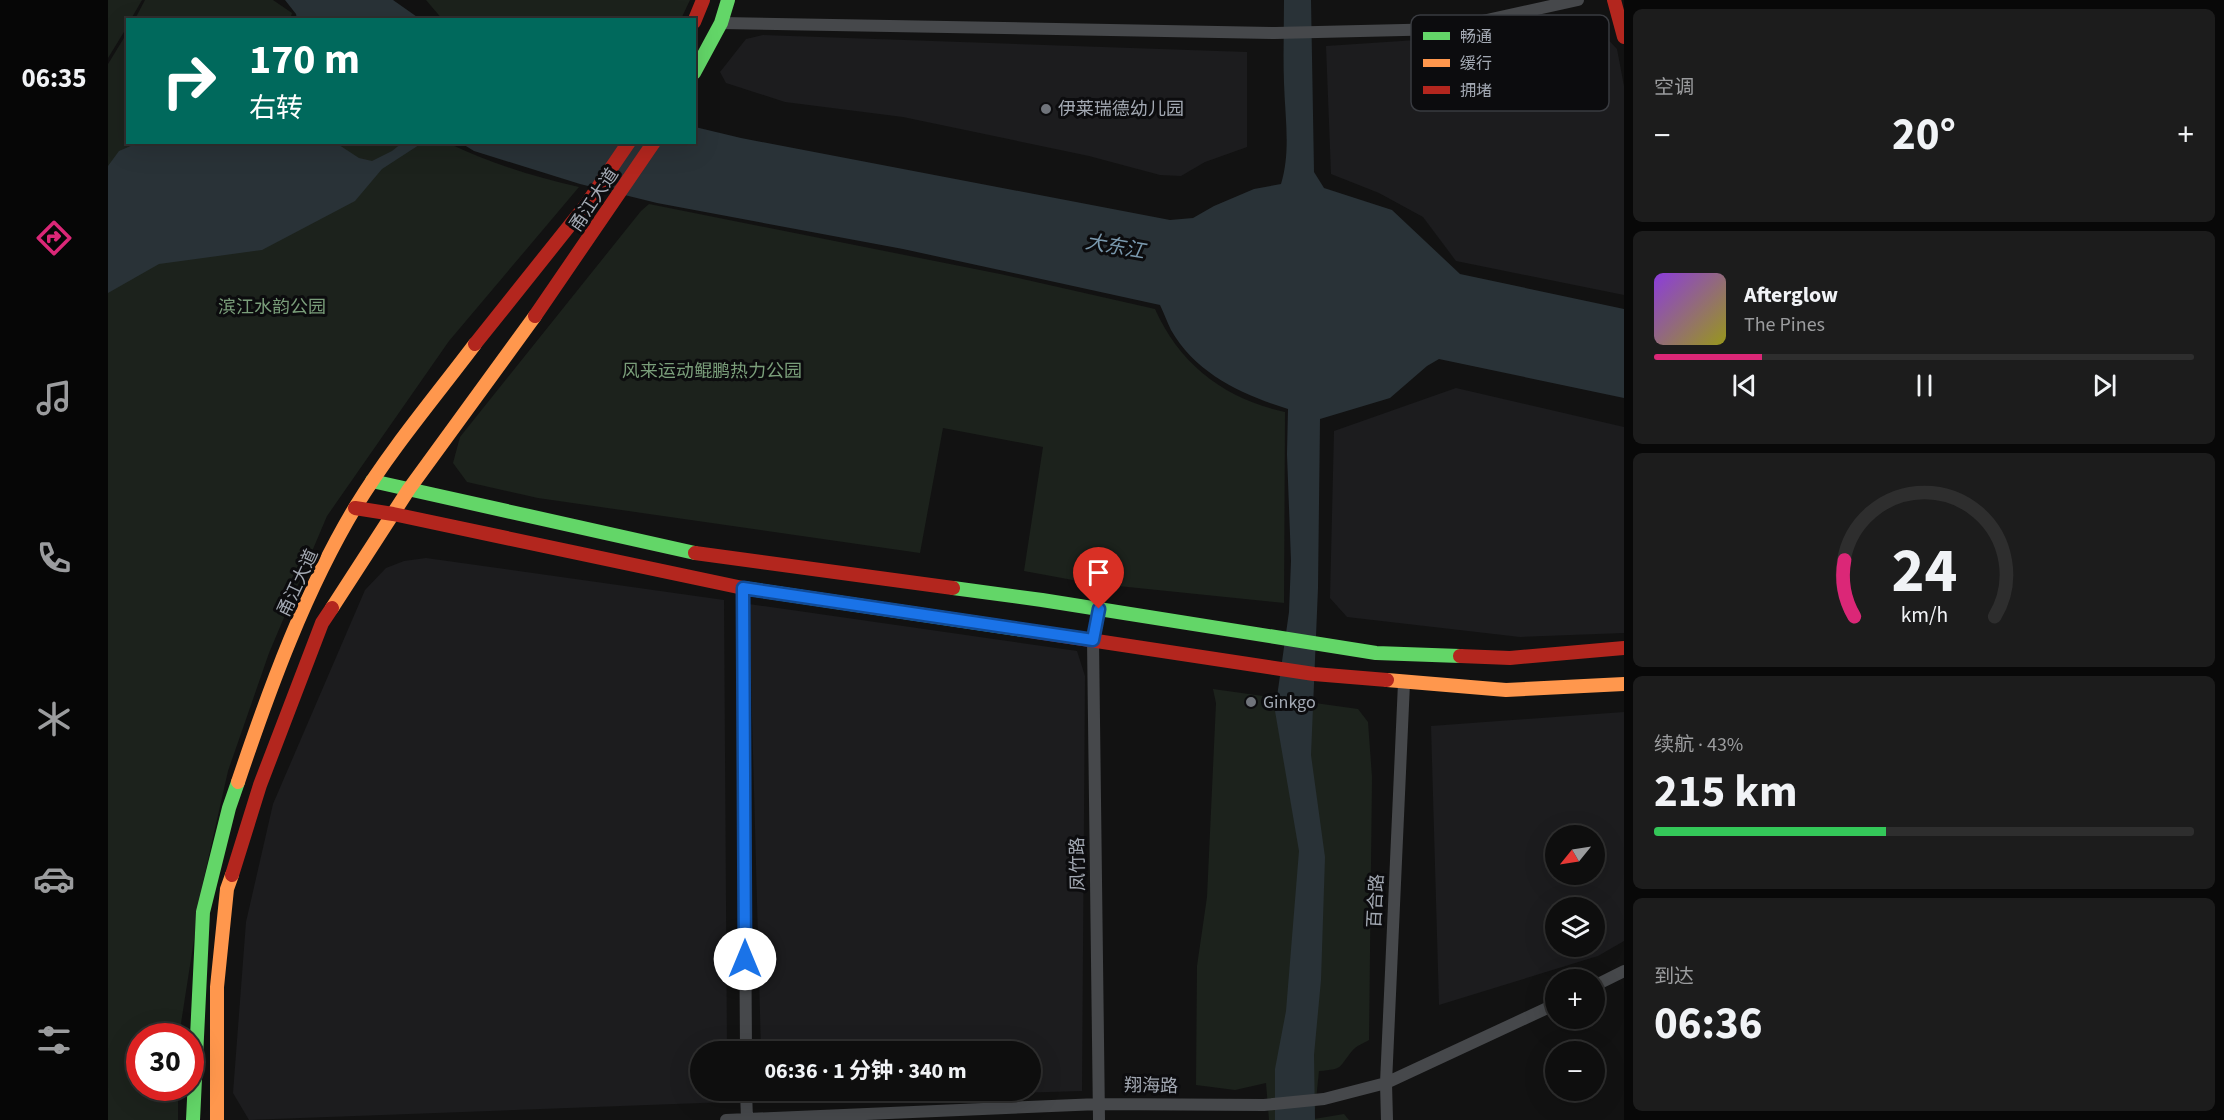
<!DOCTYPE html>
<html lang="zh">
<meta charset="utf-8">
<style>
:root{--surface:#0e0e0e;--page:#1c1c1c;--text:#f1f3f6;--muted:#9b9c9e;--line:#2e2e2e;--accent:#db2777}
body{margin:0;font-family:"Source Sans 3","Noto Sans SC",sans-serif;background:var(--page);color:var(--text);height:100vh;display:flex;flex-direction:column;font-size:22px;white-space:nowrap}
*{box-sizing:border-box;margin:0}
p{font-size:20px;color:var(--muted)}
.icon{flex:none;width:33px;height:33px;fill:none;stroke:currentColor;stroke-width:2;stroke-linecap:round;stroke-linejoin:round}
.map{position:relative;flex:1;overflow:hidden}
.details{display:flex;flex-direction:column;gap:9px;padding:9px;background:#080808;width:600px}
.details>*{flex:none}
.guide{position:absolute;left:18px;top:18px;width:570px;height:126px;border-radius:0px;box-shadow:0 6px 24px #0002,0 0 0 2px var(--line);background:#00695c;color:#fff;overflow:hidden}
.needle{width:39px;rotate:240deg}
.buttons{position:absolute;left:1437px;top:825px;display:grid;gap:12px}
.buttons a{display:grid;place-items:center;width:60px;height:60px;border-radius:50%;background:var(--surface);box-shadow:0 6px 24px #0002,0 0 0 2px var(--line);font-size:30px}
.speed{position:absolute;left:18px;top:1023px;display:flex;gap:12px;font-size:30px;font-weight:700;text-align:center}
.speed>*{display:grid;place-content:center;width:78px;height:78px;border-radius:50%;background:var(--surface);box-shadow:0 6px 24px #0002,0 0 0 2px var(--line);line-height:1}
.speed .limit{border:9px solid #d22;background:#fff;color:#111}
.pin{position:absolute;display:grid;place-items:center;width:51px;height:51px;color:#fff;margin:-62px -26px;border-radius:50% 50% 50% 0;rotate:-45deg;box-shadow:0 0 6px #0007}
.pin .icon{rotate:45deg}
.me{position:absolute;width:66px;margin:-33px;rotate:0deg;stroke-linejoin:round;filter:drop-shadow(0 0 4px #0008)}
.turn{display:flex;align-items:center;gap:21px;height:126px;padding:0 24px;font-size:27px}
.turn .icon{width:78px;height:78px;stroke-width:2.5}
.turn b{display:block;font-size:42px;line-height:51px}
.big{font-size:45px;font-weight:700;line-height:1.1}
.details .tile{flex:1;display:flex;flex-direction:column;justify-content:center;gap:9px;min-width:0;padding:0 21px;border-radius:9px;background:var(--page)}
.details .dial{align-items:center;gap:0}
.dial svg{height:156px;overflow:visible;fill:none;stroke:var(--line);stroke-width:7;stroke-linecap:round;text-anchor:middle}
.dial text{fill:var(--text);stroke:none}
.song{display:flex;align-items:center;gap:18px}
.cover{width:72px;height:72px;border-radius:9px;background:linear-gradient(135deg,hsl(270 70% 55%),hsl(60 70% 35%))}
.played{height:6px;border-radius:3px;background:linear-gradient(90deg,var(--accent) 20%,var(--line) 20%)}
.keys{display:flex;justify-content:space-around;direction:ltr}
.heat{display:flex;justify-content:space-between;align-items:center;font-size:33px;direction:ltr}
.charge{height:9px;border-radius:4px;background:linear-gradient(90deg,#34c759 43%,var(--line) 0)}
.trip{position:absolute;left:582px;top:1041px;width:351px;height:60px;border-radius:30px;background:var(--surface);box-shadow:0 6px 24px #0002,0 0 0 2px var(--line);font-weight:700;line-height:60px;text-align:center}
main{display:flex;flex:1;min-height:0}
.menu{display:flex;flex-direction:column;width:108px;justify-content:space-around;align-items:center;background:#060606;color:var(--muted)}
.menu .icon{width:42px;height:42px}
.menu .current{color:var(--accent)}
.menu b{font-size:27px;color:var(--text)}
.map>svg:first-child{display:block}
.built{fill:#1c1c1e;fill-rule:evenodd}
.green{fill:#1c221c}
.water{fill:#293237}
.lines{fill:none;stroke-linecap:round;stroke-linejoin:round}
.street{stroke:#46484b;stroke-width:12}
.fast{stroke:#63d668;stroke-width:14}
.slow{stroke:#ff974d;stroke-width:14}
.jam{stroke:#b3261e;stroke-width:14}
.route-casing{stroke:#114b97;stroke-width:15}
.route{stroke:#1a73e8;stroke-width:10}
.poi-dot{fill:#70747b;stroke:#0c0c0e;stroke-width:2}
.labels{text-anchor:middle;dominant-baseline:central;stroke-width:6;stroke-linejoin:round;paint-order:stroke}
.poi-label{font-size:18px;fill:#a3a9b3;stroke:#0c0c0e;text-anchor:start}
.street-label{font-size:18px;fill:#a3a9b3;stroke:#0c0c0e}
.park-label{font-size:18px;fill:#7a9e7a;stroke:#0c0c0e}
.water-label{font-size:20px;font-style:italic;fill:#7a99ae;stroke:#0c0c0e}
.key{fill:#0c0c0e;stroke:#393b40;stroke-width:1.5}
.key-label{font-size:16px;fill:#a3a9b3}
</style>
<main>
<nav class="menu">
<b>06:35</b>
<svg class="icon current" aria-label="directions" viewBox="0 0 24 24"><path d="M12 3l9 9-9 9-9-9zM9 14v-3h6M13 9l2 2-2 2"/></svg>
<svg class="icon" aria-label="music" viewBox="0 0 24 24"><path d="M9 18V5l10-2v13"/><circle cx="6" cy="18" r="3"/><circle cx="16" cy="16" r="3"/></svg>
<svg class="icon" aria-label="phone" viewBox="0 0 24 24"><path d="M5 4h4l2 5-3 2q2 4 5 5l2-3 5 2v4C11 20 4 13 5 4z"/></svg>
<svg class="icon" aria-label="climate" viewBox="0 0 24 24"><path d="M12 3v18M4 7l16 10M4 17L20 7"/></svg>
<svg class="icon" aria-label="car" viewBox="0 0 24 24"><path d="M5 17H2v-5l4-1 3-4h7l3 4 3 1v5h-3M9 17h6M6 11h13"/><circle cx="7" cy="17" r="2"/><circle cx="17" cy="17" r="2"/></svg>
<svg class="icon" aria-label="filters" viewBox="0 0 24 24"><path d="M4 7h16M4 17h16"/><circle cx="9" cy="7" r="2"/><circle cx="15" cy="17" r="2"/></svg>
</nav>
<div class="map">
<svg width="1516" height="1120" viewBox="0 0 1516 1120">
<rect width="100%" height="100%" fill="#121212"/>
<path class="built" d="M1489 28 1509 49 1516 86V295L1348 261 1315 217 1271 193 1223 174 1218 46Z
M655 35 1139 52V147L1097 162 1073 176 1052 175 981 156 795 117 677 102 618 83 612 72 638 39Z
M1348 388 1516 427V633L1412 637 1239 617 1222 598 1226 431Z
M318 558 616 600 619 1051 592 1052V1090L619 1091 620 1102 141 1120 125 1093 138 922 165 804 257 590 278 568 296 561Z
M641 604 969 651 977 676 974 1091 655 1101 654 1090H922V1052L653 1051Z
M1516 712V941L1490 956 1331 1005 1323 726ZM1448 836H1486V874H1448ZM1448 908H1486V946H1448Z"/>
<path class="green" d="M0 0H34L23 19 20 20 19 27 0 58Z
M37 0H165L184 13 182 20 27 19Z
M318 0H582L573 19 335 20Z
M19 33 20 142 340 143C382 163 426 177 471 187L341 341 219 516 161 653 120 771 95 882 71 1036H32V1088H70V1120H0V64Z
M541 204 892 274 1047 309C1072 365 1117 399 1177 412L1176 603 981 583 916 571 935 447 835 428 812 553 430 498 359 482 345 463 352 437 533 211Z
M1105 689 1250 709 1260 722 1264 777 1261 1040C1256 1043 1248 1046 1244 1051 1230 1068 1236 1069 1211 1071L1206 1119 1236 1114 1241 1120H1161L1158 1083 1127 1090 1088 1085 1089 966 1099 897 1108 703Z"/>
<path class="water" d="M177 0H285L312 19H189L188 14Z
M1176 0H1203L1206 172 1216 188 1284 210 1352 274 1516 309V398L1331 359 1319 366 1282 398 1212 419 1210 588 1203 755 1217 857 1213 980 1206 1055 1207 1120H1167V1069L1178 1011 1191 851 1167 711 1181 612 1183 561 1179 454 1180 409C1135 395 1088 374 1063 330 1059 322 1056 313 1052 305L795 249 549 203 472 184 366 151 353 143 586 142 587 127 633 138 1062 220 1085 218 1106 206 1146 189 1173 184C1183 151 1177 118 1176 83 1175 56 1176 28 1176 0Z
M32 142 228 143 251 158 264 161 284 151 294 143H314L274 169 247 201 154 250 51 264 0 293V166L11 151Z"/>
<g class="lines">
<path class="street" d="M613 23 1167 33 1338 29 1470 0
M635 588 638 1052
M991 609 985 640 991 1120
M1486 986 1516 971
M638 1090 639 1120
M618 1120 991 1104 1156 1105 1216 1099 1278 1083 1448 1004
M1279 1120 1278 1083 1296 683"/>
<path class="fast" d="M586 73 613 23 620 0
M264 481 587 553
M635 588 916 630
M845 588 934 600 1268 653 1352 656
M85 1120 95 912 121 808 130 782"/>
<path class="slow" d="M224 608 301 489 427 316
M1279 680 1398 690 1516 684
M130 782C162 687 197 591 248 506 283 449 327 397 367 344
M109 1120V987L119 889 124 875"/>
<path class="jam" d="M1506 0 1516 37
M586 22 595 0
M427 316 546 142
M367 344 478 205 521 142
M247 508 285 514 635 588
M587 553 845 588
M916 630 1206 674 1279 680
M1352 656 1402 658 1516 648
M124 875 152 785 214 623 224 608"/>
</g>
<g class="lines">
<g class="route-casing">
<path id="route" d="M637 959 635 588 985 640 991 609"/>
</g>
<use href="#route" class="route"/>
</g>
<g class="poi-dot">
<circle cx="938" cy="109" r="6"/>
<circle cx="1143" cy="702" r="6"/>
</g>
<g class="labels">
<g class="poi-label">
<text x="950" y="109">伊莱瑞德幼儿园</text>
<text x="1155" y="702">Ginkgo</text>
</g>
<g class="street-label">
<text transform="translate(486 200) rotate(-56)">甬江大道</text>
<text transform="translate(190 583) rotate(-65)">甬江大道</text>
<text transform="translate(970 864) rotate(-91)">凤竹路</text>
<text transform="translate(1268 901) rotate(-87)">百合路</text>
<text transform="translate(1043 1086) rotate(1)">翔海路</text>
</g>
<g class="park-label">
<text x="164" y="307">滨江水韵公园</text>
<text x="604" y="371">风来运动鲲鹏热力公园</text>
</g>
<g class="water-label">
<text transform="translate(1007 247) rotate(10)">大东江</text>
</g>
</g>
<rect x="1303" y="15" width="198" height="96" rx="9" class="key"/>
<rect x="1315" y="32" width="27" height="8" fill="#63d668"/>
<rect x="1315" y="59" width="27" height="8" fill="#ff974d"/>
<rect x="1315" y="86" width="27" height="8" fill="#b3261e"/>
<g class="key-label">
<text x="1352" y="42">畅通</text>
<text x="1352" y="69">缓行</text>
<text x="1352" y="96">拥堵</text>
</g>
</svg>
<div class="buttons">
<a><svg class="needle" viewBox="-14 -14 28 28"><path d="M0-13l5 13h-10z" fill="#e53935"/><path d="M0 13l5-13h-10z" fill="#9b9c9e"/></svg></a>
<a><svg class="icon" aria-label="layers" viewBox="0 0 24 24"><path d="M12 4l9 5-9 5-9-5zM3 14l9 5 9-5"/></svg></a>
<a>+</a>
<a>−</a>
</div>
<div class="speed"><div class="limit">30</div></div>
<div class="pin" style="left:991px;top:609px;background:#d93025"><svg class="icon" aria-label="arrive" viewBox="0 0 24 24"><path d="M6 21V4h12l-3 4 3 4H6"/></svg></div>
<svg class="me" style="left:637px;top:959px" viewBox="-20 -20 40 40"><circle r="19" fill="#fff"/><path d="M0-13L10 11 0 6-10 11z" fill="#1a73e8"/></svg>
<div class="trip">06:36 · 1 分钟 · 340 m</div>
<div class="guide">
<div class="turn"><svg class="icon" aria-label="right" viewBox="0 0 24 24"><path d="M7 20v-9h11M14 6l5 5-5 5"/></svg><div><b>170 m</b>右转</div></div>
</div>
</div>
<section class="details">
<div class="tile"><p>空调</p>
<div class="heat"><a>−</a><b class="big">20°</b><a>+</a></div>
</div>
<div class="tile">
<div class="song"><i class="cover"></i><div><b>Afterglow</b><p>The Pines</p></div></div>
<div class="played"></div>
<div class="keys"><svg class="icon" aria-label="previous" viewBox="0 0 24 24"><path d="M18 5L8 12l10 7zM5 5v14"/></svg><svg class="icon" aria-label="pause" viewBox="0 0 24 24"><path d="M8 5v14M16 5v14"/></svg><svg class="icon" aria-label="next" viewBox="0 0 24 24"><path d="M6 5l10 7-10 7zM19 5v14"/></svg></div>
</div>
<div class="tile dial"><svg viewBox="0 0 100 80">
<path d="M14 69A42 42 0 1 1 86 69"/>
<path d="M14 69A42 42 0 0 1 9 40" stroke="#db2777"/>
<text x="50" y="56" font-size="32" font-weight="700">24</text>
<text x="50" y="72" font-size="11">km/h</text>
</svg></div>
<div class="tile"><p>续航 · 43%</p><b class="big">215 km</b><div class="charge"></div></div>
<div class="tile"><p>到达</p><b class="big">06:36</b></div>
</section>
</main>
